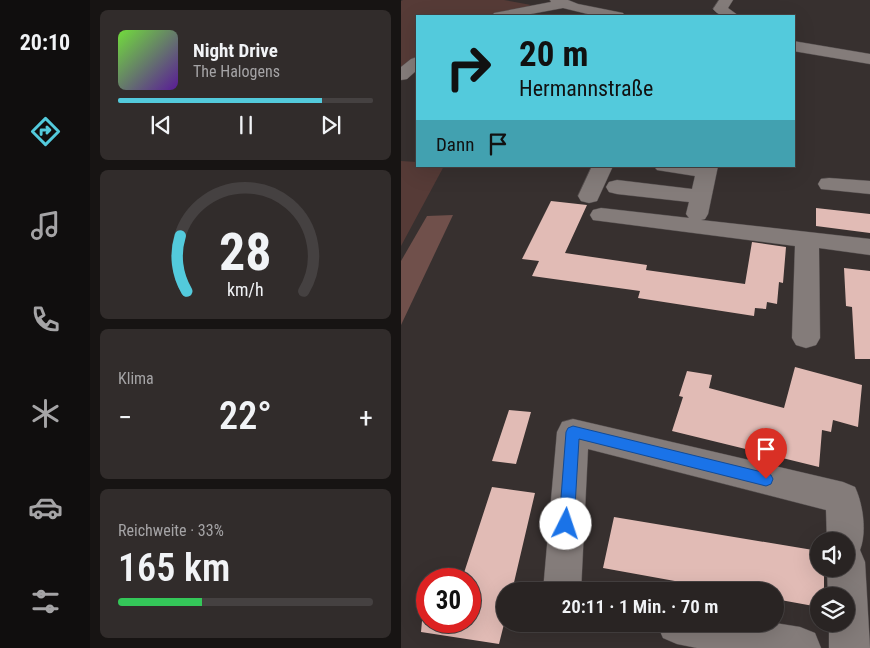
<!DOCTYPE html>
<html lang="de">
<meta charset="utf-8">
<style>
:root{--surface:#292423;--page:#312c2b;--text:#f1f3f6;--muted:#a5a4a6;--line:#454141;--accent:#53cadc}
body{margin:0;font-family:"Roboto Condensed",sans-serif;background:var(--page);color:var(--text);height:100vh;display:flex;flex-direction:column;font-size:19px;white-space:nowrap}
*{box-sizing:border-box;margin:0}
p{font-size:16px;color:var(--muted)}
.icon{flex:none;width:28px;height:28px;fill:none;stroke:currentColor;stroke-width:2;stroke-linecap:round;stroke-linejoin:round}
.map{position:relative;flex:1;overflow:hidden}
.sheet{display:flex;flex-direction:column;gap:10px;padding:10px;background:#171413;width:311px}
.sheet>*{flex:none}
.top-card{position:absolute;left:15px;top:15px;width:379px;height:152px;border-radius:0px;box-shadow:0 5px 20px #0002,0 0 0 1px var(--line);background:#53cadc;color:#111;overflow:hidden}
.tools{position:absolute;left:409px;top:532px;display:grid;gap:10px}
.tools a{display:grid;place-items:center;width:45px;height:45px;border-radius:50%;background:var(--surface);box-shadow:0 5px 20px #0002,0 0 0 1px var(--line);font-size:25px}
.speed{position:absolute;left:15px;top:568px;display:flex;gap:10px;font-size:25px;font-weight:700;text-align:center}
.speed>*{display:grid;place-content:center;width:65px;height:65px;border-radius:50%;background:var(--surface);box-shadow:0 5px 20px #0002,0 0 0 1px var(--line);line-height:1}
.speed .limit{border:8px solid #d22;background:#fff;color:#111}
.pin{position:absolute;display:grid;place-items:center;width:42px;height:42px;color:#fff;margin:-51px -21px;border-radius:50% 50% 50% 0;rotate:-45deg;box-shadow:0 0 5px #0007}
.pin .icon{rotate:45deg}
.me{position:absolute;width:55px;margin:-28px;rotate:4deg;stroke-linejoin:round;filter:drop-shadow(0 0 4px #0008)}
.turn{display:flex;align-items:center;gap:18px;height:105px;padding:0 20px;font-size:22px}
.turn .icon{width:65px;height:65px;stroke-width:2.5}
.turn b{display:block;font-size:35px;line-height:42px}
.then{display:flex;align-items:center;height:48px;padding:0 20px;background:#0003;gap:10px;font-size:19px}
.big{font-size:38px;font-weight:600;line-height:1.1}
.sheet .tile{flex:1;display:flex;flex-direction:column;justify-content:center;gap:8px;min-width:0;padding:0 18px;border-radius:8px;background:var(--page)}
.sheet .dial{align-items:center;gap:0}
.dial svg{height:130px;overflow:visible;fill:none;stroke:var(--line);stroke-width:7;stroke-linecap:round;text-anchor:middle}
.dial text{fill:var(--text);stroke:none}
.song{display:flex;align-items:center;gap:15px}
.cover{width:60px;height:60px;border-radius:8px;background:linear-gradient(135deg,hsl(100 70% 55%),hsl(270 70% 35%))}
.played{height:5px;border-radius:2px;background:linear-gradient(90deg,var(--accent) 80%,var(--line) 80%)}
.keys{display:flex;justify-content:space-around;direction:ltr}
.heat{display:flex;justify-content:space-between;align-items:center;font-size:28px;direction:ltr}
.charge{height:8px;border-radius:4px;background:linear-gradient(90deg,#34c759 33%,var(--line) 0)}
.trip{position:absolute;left:95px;top:582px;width:288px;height:50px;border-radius:25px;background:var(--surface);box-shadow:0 5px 20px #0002,0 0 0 1px var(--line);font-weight:600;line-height:50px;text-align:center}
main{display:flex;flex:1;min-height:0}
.tabs{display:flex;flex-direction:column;width:90px;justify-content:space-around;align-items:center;background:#100e0e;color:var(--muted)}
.tabs .icon{width:35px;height:35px}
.tabs .on{color:var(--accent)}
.tabs b{font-size:22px;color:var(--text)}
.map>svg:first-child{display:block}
.green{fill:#563b37}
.forest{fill:#70504b}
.building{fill:#e1bbb5}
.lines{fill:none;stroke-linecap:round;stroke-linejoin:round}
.minor-casing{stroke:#554f4f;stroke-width:1}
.minor{fill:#847c7a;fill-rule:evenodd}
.route{fill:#1a73e8;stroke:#114b97}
</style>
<main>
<nav class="tabs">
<b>20:10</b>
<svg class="icon on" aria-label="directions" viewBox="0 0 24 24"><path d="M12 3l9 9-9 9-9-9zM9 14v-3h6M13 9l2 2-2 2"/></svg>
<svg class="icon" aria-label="music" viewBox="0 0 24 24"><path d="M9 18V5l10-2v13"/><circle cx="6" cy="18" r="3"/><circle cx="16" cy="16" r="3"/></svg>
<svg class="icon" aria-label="phone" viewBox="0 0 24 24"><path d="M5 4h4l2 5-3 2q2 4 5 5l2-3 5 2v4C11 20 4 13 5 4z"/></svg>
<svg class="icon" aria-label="climate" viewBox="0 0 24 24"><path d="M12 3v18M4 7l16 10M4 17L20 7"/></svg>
<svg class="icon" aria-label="car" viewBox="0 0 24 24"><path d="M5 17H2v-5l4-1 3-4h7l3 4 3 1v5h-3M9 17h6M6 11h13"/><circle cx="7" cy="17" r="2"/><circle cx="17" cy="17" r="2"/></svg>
<svg class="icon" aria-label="filters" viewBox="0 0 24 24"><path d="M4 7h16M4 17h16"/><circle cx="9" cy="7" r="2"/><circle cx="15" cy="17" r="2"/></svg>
</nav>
<section class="sheet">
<div class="tile">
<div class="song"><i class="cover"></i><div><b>Night Drive</b><p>The Halogens</p></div></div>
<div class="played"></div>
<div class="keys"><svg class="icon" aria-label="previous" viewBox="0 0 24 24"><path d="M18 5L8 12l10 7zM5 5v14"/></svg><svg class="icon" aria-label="pause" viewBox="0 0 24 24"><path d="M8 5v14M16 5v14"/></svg><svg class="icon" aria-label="next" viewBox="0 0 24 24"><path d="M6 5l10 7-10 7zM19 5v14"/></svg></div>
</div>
<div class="tile dial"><svg viewBox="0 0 100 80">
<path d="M14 69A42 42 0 1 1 86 69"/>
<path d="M14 69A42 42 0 0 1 10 35" stroke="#53cadc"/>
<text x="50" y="56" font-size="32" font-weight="700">28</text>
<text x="50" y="72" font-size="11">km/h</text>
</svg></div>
<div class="tile"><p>Klima</p>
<div class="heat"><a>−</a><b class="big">22°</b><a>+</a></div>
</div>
<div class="tile"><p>Reichweite · 33%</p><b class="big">165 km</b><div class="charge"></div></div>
</section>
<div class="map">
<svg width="469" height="648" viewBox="0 0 469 648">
<rect width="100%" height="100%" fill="#37302f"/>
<path class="green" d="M2 0H103L130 5C95 22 53 16 16 16V57L0 69V1Z
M0 161 16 162V166H43L0 246Z"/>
<path class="forest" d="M52 215 0 325V261L26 216Z"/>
<path class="building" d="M150 201 186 205 164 253 246 265 245 270 344 284 351 242 385 247 382 283 378 282 376 304 366 302 365 309 354 308 353 316 237 298 239 291 131 276 138 261 121 259Z
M415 208 469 214V233L415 226Z
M443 268 469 271V359H454L451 307 445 306Z
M394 367 461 385 457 427 432 420 430 432 421 430 418 467 271 431 282 397 278 396 286 371 311 375 308 388 383 408Z
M108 410 130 412 115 464 91 461Z
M91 487 134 493 111 591H104V620L98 644 20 632 21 621H69V579H61Z
M213 517 418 551V569H423V596H418V607L374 599V591H329L202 568Z"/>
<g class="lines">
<g class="minor-casing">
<path id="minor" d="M149 0H167L177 4 222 13 224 16H195L162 8 119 16H91L93 13 150 2Z
M318 0H332L327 8 338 16C328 16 319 18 312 9Z
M392 41 469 54V64L392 51Z
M16 57V70L6 79 0 80V67L10 59Z
M191 166H212L196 201 188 203 180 201 177 196Z
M253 166H317L307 214 304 219 300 220 469 239V255L418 248 419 338 415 345 405 348 395 345 391 338 394 246 192 220 189 215 192 210 200 208 288 218 285 214 288 202 216 194 208 192 205 187 208 182 216 180 291 189 294 176 256 170Z
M428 178 469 181V194L420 189 417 184 420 179Z
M172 419 442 482 454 487C462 504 466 532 459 550L464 562 469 648H428V624H445V596H427L426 569H445V541H426L425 510 187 449 180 591H142L156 432 161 422Z
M374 623 399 627 414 633 420 648H296L276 644 262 638 256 624Z"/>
</g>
<use href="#minor" class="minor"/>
</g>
<path class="route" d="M172 426 365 473 370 475 372 479 370 484 365 486 178 439 173 524 171 529 165 531 160 529 158 524 165 432 167 428Z"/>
</svg>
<div class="tools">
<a><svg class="icon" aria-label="sound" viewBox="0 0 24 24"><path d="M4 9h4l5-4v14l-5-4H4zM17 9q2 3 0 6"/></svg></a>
<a><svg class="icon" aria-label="layers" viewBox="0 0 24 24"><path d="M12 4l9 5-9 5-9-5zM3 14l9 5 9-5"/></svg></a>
</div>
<div class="speed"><div class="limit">30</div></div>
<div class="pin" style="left:365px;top:479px;background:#d93025"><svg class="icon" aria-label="arrive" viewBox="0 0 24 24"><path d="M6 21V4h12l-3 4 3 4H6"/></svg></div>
<svg class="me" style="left:165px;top:524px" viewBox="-20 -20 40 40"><circle r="19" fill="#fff"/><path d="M0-13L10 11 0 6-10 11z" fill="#1a73e8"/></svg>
<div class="trip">20:11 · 1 Min. · 70 m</div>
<div class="top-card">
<div class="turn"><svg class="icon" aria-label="right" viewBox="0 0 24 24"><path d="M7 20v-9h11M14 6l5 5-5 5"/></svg><div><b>20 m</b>Hermannstraße</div></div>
<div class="then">Dann<svg class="icon" aria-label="arrive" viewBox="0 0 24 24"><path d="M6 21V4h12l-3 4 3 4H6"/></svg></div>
</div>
</div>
</main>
